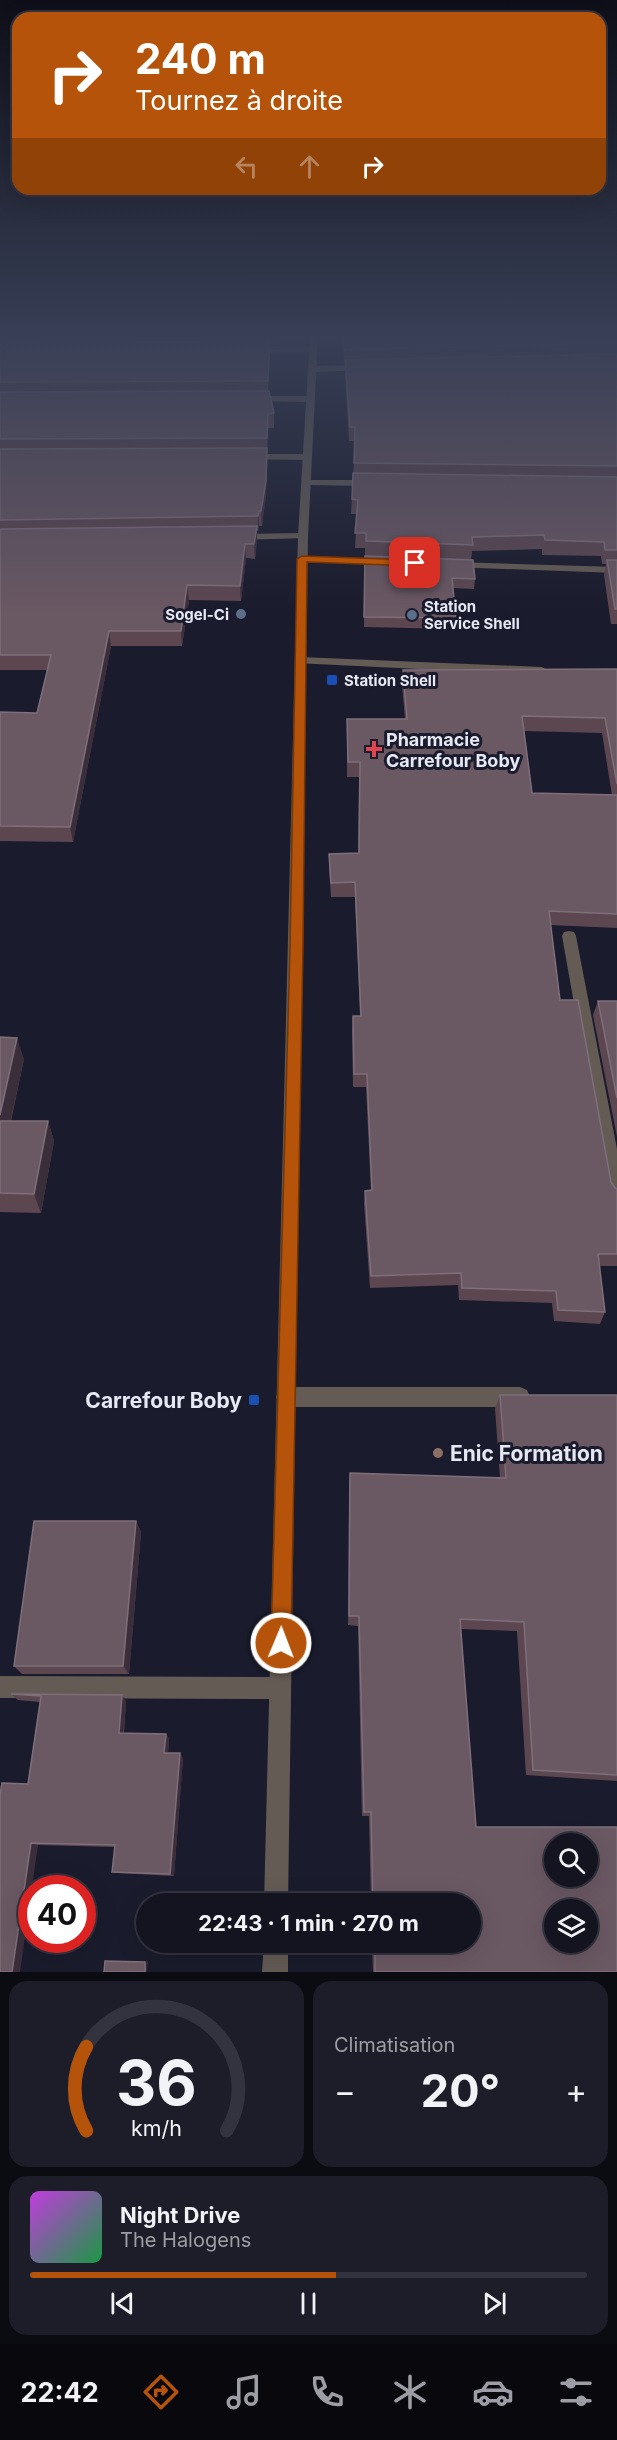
<!DOCTYPE html>
<html lang="fr">
<meta charset="utf-8">
<style>
:root{--surface:#141421;--page:#1d1d2a;--text:#f1f3f6;--muted:#9d9ea5;--line:#33333f;--accent:#b45309}
body{margin:0;font-family:Inter,sans-serif;background:var(--page);color:var(--text);height:100vh;display:flex;flex-direction:column;font-size:22px;white-space:nowrap}
*{box-sizing:border-box;margin:0}
p{font-size:20px;color:var(--muted)}
.icon{flex:none;width:33px;height:33px;fill:none;stroke:currentColor;stroke-width:2;stroke-linecap:round;stroke-linejoin:round}
.map{position:relative;height:1972px;overflow:hidden}
.drawer{display:flex;flex-direction:column;gap:9px;padding:9px;background:#0b0b12;flex:1}
.drawer>*{flex:none}
.hud{position:absolute;left:12px;top:12px;width:594px;height:183px;border-radius:18px;box-shadow:0 6px 24px #0002,0 0 0 2px var(--line);background:#b45309;color:#fff;overflow:hidden}
.controls{position:absolute;left:544px;top:1833px;display:grid;gap:12px}
.controls a{display:grid;place-items:center;width:54px;height:54px;border-radius:50%;background:var(--surface);box-shadow:0 6px 24px #0002,0 0 0 2px var(--line);font-size:30px}
.speed{position:absolute;left:18px;top:1875px;display:flex;gap:12px;font-size:30px;font-weight:700;text-align:center}
.speed>*{display:grid;place-content:center;width:78px;height:78px;border-radius:50%;background:var(--surface);box-shadow:0 6px 24px #0002,0 0 0 2px var(--line);line-height:1}
.speed .limit{border:9px solid #d22;background:#fff;color:#111}
.pin{position:absolute;display:grid;place-items:center;width:51px;height:51px;color:#fff;margin:-26px;border-radius:12px;box-shadow:0 3px 9px #0006}
.me{position:absolute;width:66px;margin:-33px;rotate:1deg;stroke-linejoin:round;filter:drop-shadow(0 0 4px #0008)}
.turn{display:flex;align-items:center;gap:21px;height:126px;padding:0 24px;font-size:27px}
.turn .icon{width:78px;height:78px;stroke-width:2.5}
.turn b{display:block;font-size:42px;line-height:51px}
.lanes{display:flex;align-items:center;height:57px;padding:0 24px;background:#0003;justify-content:center;gap:30px;direction:ltr}
.lanes .off{opacity:.35}
.big{font-size:45px;font-weight:700;line-height:1.1}
.drawer .widget{flex:1;display:flex;flex-direction:column;justify-content:center;gap:9px;min-width:0;padding:0 21px;border-radius:18px;background:var(--page)}
.drawer .dial{align-items:center;gap:0}
.dial svg{height:156px;overflow:visible;fill:none;stroke:var(--line);stroke-width:7;stroke-linecap:round;text-anchor:middle}
.dial text{fill:var(--text);stroke:none}
.song{display:flex;align-items:center;gap:18px}
.cover{width:72px;height:72px;border-radius:9px;background:linear-gradient(135deg,hsl(290 70% 55%),hsl(140 70% 35%))}
.played{height:6px;border-radius:3px;background:linear-gradient(90deg,var(--accent) 55%,var(--line) 55%)}
.keys{display:flex;justify-content:space-around;direction:ltr}
.heat{display:flex;justify-content:space-between;align-items:center;font-size:33px;direction:ltr}
.drawer .tiles{flex:1;display:grid;gap:9px;grid-template-columns:1fr 1fr}
.widget:last-child{grid-column:span 2}
.trip{position:absolute;left:136px;top:1893px;width:345px;height:60px;border-radius:30px;background:var(--surface);box-shadow:0 6px 24px #0002,0 0 0 2px var(--line);font-weight:700;line-height:60px;text-align:center}
.tabs{display:flex;height:96px;justify-content:space-around;align-items:center;background:#08080d;color:var(--muted)}
.tabs .icon{width:42px;height:42px}
.tabs .on{color:var(--accent)}
.tabs b{font-size:27px;color:var(--text)}
.map>svg:first-child{display:block}
.lines{fill:none;stroke-linecap:round;stroke-linejoin:round}
.minor{fill:#645b55;fill-rule:evenodd}
.tertiary{fill:#645b55;fill-rule:evenodd}
.wall{fill:#5c4751;fill-rule:evenodd}
.shaded-wall{fill:#3b2e3b}
.building{fill:#6a5863;stroke:#7e6f7a;stroke-width:1.5;fill-rule:evenodd}
.route{fill:#b45309;stroke:#753606;stroke-width:1.5}
.service-dot{fill:#5c6f8a;stroke:#1a1b2c;stroke-width:2}
.transit-dot{fill:#1a4fb4;stroke:#1a1b2c;stroke-width:2}
.health-dot{fill:#e0444e;stroke:#1a1b2c;stroke-width:2}
.education-dot{fill:#8d6e63;stroke:#1a1b2c;stroke-width:2}
.labels{text-anchor:middle;dominant-baseline:central;stroke-width:6;stroke-linejoin:round;paint-order:stroke}
.far-poi-label{font-size:15px;font-weight:bold;fill:#e7e8f5;stroke:#1a1b2c;text-anchor:start}
.poi-label{font-size:18px;font-weight:bold;fill:#e7e8f5;stroke:#1a1b2c;text-anchor:start}
.near-poi-label{font-size:21px;font-weight:bold;fill:#e7e8f5;stroke:#1a1b2c;text-anchor:end}
</style>
<div class="map">
<svg width="617" height="1972" viewBox="0 0 617 1972">
<rect width="100%" height="100%" fill="#1a1b2c"/>
<g class="lines">
<path class="minor" d="M313 347 317 350 316 352 250 353 246 350 250 347Z
M365 365 368 366V370L313 372 309 369 313 366Z
M251 396H311L315 399 311 402 248 401 247 399Z
M247 454H307L312 457 307 460 244 459V455Z
M302 480H371L376 483 371 486 305 485 302 484Z
M303 533 307 534V538L237 540 232 537 237 534Z
M302 556 383 559 388 562 383 565 298 561 297 559Z
M455 562 617 567V573L451 567 450 565Z
M300 657 542 667 548 671 542 675 296 663V659Z
M569 931 574 932 576 936 617 1149V1202L611 1199 608 1194 562 936 564 932Z
M286 1387H520L527 1390 530 1397 527 1404 520 1407H286L279 1404 276 1397 279 1390Z
M0 1676 280 1677 288 1680 291 1688 288 1696 280 1699 0 1698Z"/>
<path class="tertiary" d="M310 337H318L308 536 288 1904H264L298 536Z
M264 1942H288V1972H262Z"/>
</g>
<path class="wall" d="M0 337H280L281 345H270L268 391 274 413V428H268L266 495 262 526H259L258 531H257V541L255 559 246 558 241 601 189 600 182 646H111L73 842 0 841V712L37 713 48 670H0Z
M343 337H617V624H611L604 575 606 564H602L601 556 542 555V549L472 551 471 560 475 579 474 589 453 588 456 618 455 629 364 627 365 548H355L357 514H351L355 441H349L345 374V363H344Z
M617 669V928L550 925 560 1000 611 1182 615 1188 617 1189V1266H600L605 1312 600 1324 554 1321 552 1303 459 1300 458 1285 370 1288 364 1203 365 1191H371L366 1087H353L352 1030 353 1016H360L355 897H331L329 869V854L358 853 359 777H347V719H405L402 685 403 670ZM524 731 602 733 612 795 532 793Z
M598 1001H617V1137L593 1015Z
M0 1037 24 1059 11 1121H48L54 1141 41 1213 0 1212Z
M500 1395H617V1781L526 1775 517 1631 461 1629 476 1827 617 1972H373L372 1942H471V1904H371L369 1816H362L358 1626 348 1625 349 1486 350 1473 500 1478 495 1409Z
M136 1521 141 1532 129 1674H22L14 1666Z
M11 1694 126 1701 124 1733 166 1734 169 1739 168 1753 183 1758 174 1876 117 1873 112 1872 115 1847 38 1845 0 1972 40 1702 18 1700Z"/>
<path class="shaded-wall" d="M4 337H11L13 346Z
M270 341V355L268 395V381Z
M267 448 266 495 262 526 261 511Z
M259 511V526L258 531V516Z
M257 526V541L255 559 254 544Z
M245 544 246 558 241 601 240 586Z
M187 585 189 600 182 646 181 631Z
M109 631 111 646 73 842 70 827Z
M17 1038 24 1059 6 1141 0 1124V1115Z
M48 1121 54 1141 41 1213 34 1194Z
M136 1521 141 1532 129 1674 123 1666Z
M122 1695 126 1701 123 1738 119 1733Z
M166 1734 169 1739 168 1757 164 1753Z
M180 1753 183 1758 174 1876 170 1874Z
M31 1843 38 1845 20 1972H12Z
M148 1961 147 1972H145V1962Z"/>
<path class="building" d="M0 337H4L10 343 270 341 268 381 0 382Z
M344 337H617V343L345 350Z
M617 354V466L354 463 355 427H350L345 360Z
M269 391 274 413 268 414 267 438 0 439V392Z
M267 448 266 481 261 511H259L258 516 0 520V449Z
M353 473 617 477V550H605L604 542 545 540 544 535 472 537 473 545 366 541V533H355L358 500 352 499Z
M257 526 254 544H245L240 586 187 585 181 631H109L70 827 0 826V712L37 713 51 655H0V529Z
M365 556 473 560 475 579 452 578 456 618 364 617Z
M607 560H617V609H615Z
M617 669V784L605 718 522 716 532 793 617 795V914L549 911 560 1000H578L611 1182 615 1188 617 1189V1254H598L605 1312 558 1310 556 1291 462 1288 461 1273 371 1276 365 1191 372 1190 367 1074H354L353 1016H361L355 882 331 883 329 854 359 853 360 762H348L347 719H407L403 670Z
M598 1001H617V1098Z
M0 1037 17 1038 0 1115Z
M0 1121H48L34 1194 0 1193Z
M500 1395H617V1775L533 1770 524 1622 460 1619 476 1827H617V1972H375V1942H471V1904H373L371 1812H364L359 1616H349L350 1473 506 1478ZM555 1844H588V1876H555ZM555 1910H588V1942H555Z
M34 1521H136L123 1666H14Z
M11 1694 122 1695 119 1733 166 1734 164 1753H180L170 1874 112 1872 115 1845 31 1843 12 1972H0V1795L2 1783 28 1784 41 1696Z
M105 1961 145 1962V1972H104Z"/>
<linearGradient id="sky" x2="0" y2="1"><stop stop-color="#0e0f18"/><stop offset="0.55" stop-color="#383f56"/><stop offset="1" stop-color="#383f56" stop-opacity="0"/></linearGradient>
<rect width="617" height="613" fill="url(#sky)"/>
<path class="route" d="M302 556 415 560 419 563 415 566 307 562 303 947 291 1643 288 1650 281 1653 274 1650 271 1643 290 947 297 559Z"/>
<g class="service-dot">
<circle cx="241" cy="614" r="6"/>
<circle cx="412" cy="615" r="6"/>
</g>
<g class="transit-dot">
<rect x="326" y="674" width="12" height="12" rx="3"/>
<rect x="248" y="1394" width="12" height="12" rx="3"/>
</g>
<path class="health-dot" d="M371 740h6v6h6v6h-6v6h-6v-6h-6v-6h6z"/>
<circle class="education-dot" cx="438" cy="1453" r="6"/>
<g class="labels">
<g class="far-poi-label">
<text x="424" y="606">Station<tspan x="424" dy="17">Service Shell</tspan></text>
<text x="229" y="614" text-anchor="end">Sogel-Ci</text>
<text x="344" y="680">Station Shell</text>
</g>
<g class="poi-label">
<text x="386" y="739">Pharmacie<tspan x="386" dy="21">Carrefour Boby</tspan></text>
</g>
<g class="near-poi-label">
<text x="242" y="1400">Carrefour Boby</text>
<text x="450" y="1453" text-anchor="start">Enic Formation</text>
</g>
</g>
</svg>
<div class="controls">
<a><svg class="icon" aria-label="search" viewBox="0 0 24 24"><circle cx="10" cy="10" r="6"/><path d="M15 15l6 6"/></svg></a>
<a><svg class="icon" aria-label="layers" viewBox="0 0 24 24"><path d="M12 4l9 5-9 5-9-5zM3 14l9 5 9-5"/></svg></a>
</div>
<div class="speed"><div class="limit">40</div></div>
<div class="pin" style="left:415px;top:563px;background:#d93025"><svg class="icon" aria-label="arrive" viewBox="0 0 24 24"><path d="M6 21V4h12l-3 4 3 4H6"/></svg></div>
<svg class="me" style="left:281px;top:1643px" viewBox="-20 -20 40 40"><circle r="17" fill="#b45309" stroke="#fff" stroke-width="3"/><path d="M0-11L8 9 0 5-8 9z" fill="#fff"/></svg>
<div class="trip">22:43 · 1 min · 270 m</div>
<div class="hud">
<div class="turn"><svg class="icon" aria-label="right" viewBox="0 0 24 24"><path d="M7 20v-9h11M14 6l5 5-5 5"/></svg><div><b>240 m</b>Tournez à droite</div></div>
<div class="lanes"><svg class="icon off" aria-label="left" viewBox="0 0 24 24"><path d="M17 20v-9H6M10 6l-5 5 5 5"/></svg><svg class="icon off" aria-label="ahead" viewBox="0 0 24 24"><path d="M12 20V5M6 11l6-6 6 6"/></svg><svg class="icon" aria-label="right" viewBox="0 0 24 24"><path d="M7 20v-9h11M14 6l5 5-5 5"/></svg></div>
</div>
</div>
<section class="drawer">
<div class="tiles">
<div class="widget dial"><svg viewBox="0 0 100 80">
<path d="M14 69A42 42 0 1 1 86 69"/>
<path d="M14 69A42 42 0 0 1 14 26" stroke="#b45309"/>
<text x="50" y="56" font-size="32" font-weight="700">36</text>
<text x="50" y="72" font-size="11">km/h</text>
</svg></div>
<div class="widget"><p>Climatisation</p>
<div class="heat"><a>−</a><b class="big">20°</b><a>+</a></div>
</div>
<div class="widget">
<div class="song"><i class="cover"></i><div><b>Night Drive</b><p>The Halogens</p></div></div>
<div class="played"></div>
<div class="keys"><svg class="icon" aria-label="previous" viewBox="0 0 24 24"><path d="M18 5L8 12l10 7zM5 5v14"/></svg><svg class="icon" aria-label="pause" viewBox="0 0 24 24"><path d="M8 5v14M16 5v14"/></svg><svg class="icon" aria-label="next" viewBox="0 0 24 24"><path d="M6 5l10 7-10 7zM19 5v14"/></svg></div>
</div>
</div>
</section>
<nav class="tabs">
<b>22:42</b>
<svg class="icon on" aria-label="directions" viewBox="0 0 24 24"><path d="M12 3l9 9-9 9-9-9zM9 14v-3h6M13 9l2 2-2 2"/></svg>
<svg class="icon" aria-label="music" viewBox="0 0 24 24"><path d="M9 18V5l10-2v13"/><circle cx="6" cy="18" r="3"/><circle cx="16" cy="16" r="3"/></svg>
<svg class="icon" aria-label="phone" viewBox="0 0 24 24"><path d="M5 4h4l2 5-3 2q2 4 5 5l2-3 5 2v4C11 20 4 13 5 4z"/></svg>
<svg class="icon" aria-label="climate" viewBox="0 0 24 24"><path d="M12 3v18M4 7l16 10M4 17L20 7"/></svg>
<svg class="icon" aria-label="car" viewBox="0 0 24 24"><path d="M5 17H2v-5l4-1 3-4h7l3 4 3 1v5h-3M9 17h6M6 11h13"/><circle cx="7" cy="17" r="2"/><circle cx="17" cy="17" r="2"/></svg>
<svg class="icon" aria-label="filters" viewBox="0 0 24 24"><path d="M4 7h16M4 17h16"/><circle cx="9" cy="7" r="2"/><circle cx="15" cy="17" r="2"/></svg>
</nav>
